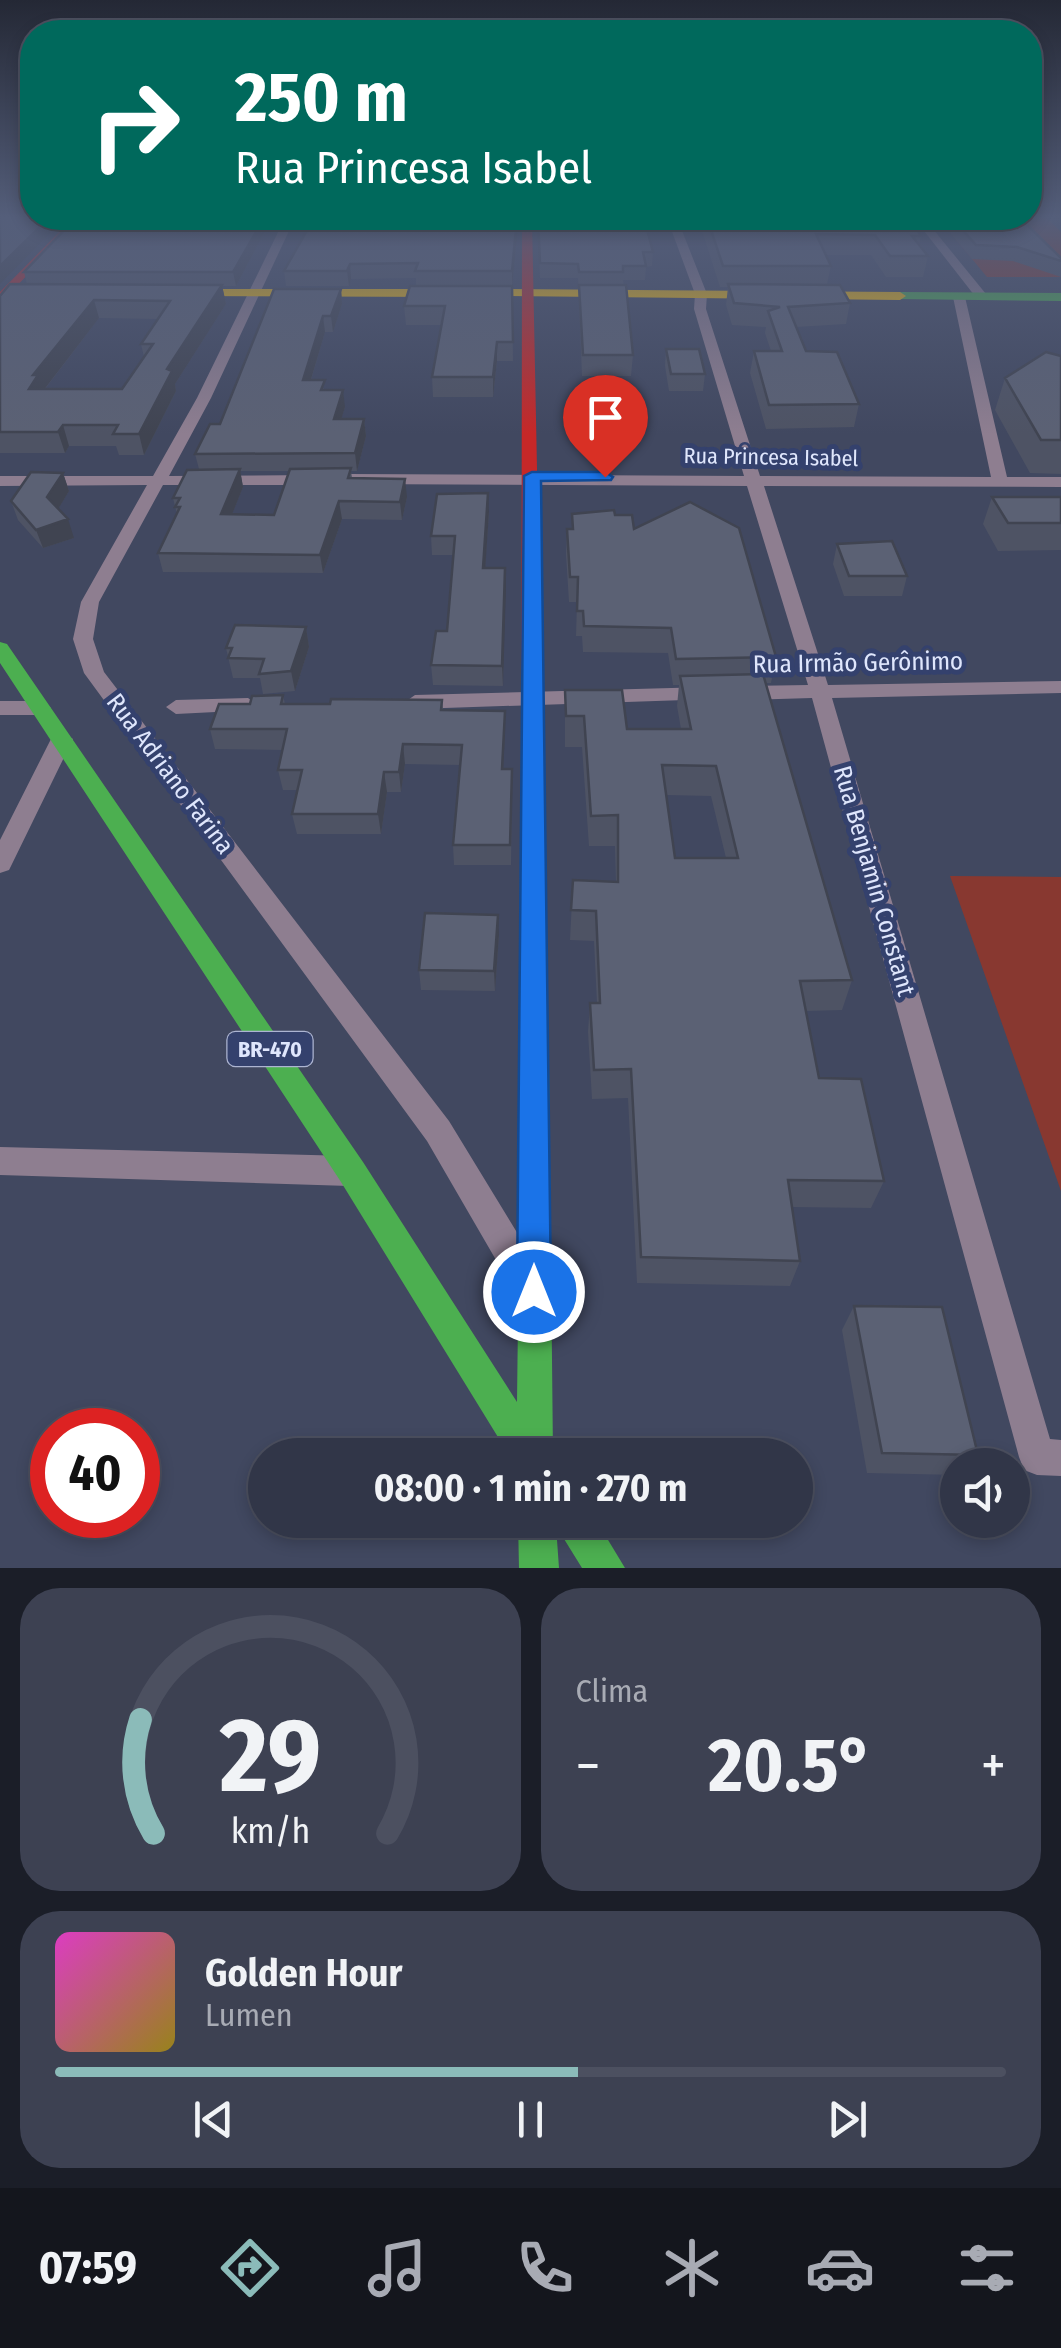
<!DOCTYPE html>
<html lang="pt">
<meta charset="utf-8">
<style>
:root{--surface:#313648;--page:#3d4152;--text:#f1f3f6;--muted:#a8abb4;--line:#4c5060;--accent:#8bbbb9}
body{margin:0;font-family:"Fira Sans Condensed",sans-serif;background:var(--page);color:var(--text);height:100vh;display:flex;flex-direction:column;font-size:38px;white-space:nowrap}
*{box-sizing:border-box;margin:0}
p{font-size:32px;color:var(--muted)}
.icon{flex:none;width:55px;height:55px;fill:none;stroke:currentColor;stroke-width:2;stroke-linecap:round;stroke-linejoin:round}
.map{position:relative;height:1568px;overflow:hidden}
.side{display:flex;flex-direction:column;gap:20px;padding:20px;background:#1b1e28;flex:1}
.side>*{flex:none}
.guide{position:absolute;left:20px;top:20px;width:1022px;height:210px;border-radius:40px;box-shadow:0 5px 15px #0003,0 0 0 2px var(--line);background:#00695c;color:#fff;overflow:hidden}
.buttons{position:absolute;left:940px;top:1448px;display:grid;gap:20px}
.buttons a{display:grid;place-items:center;width:90px;height:90px;border-radius:50%;background:var(--surface);box-shadow:0 5px 15px #0003,0 0 0 2px var(--line);font-size:50px}
.speed{position:absolute;left:30px;top:1408px;display:flex;gap:20px;font-size:50px;font-weight:700;text-align:center}
.speed>*{display:grid;place-content:center;width:130px;height:130px;border-radius:50%;background:var(--surface);box-shadow:0 5px 15px #0003,0 0 0 2px var(--line);line-height:1}
.speed .limit{border:15px solid #d22;background:#fff;color:#111}
.pin{position:absolute;display:grid;place-items:center;width:85px;height:85px;color:#fff;margin:-102px -42px;border-radius:50% 50% 50% 0;rotate:-45deg;box-shadow:0 0 10px #0007}
.pin .icon{rotate:45deg}
.me{position:absolute;width:110px;margin:-55px;rotate:0deg;stroke-linejoin:round;filter:drop-shadow(0 0 8px #0008)}
.turn{display:flex;align-items:center;gap:35px;height:210px;padding:0 50px;font-size:45px}
.turn .icon{width:130px;height:130px;stroke-width:2.5}
.turn b{display:block;font-size:70px;line-height:85px}
.big{font-size:75px;font-weight:700;line-height:1.1}
.side .widget{flex:1;display:flex;flex-direction:column;justify-content:center;gap:15px;min-width:0;padding:0 35px;border-radius:40px;background:var(--page)}
.side .dial{align-items:center;gap:0}
.dial svg{height:260px;overflow:visible;fill:none;stroke:var(--line);stroke-width:7;stroke-linecap:round;text-anchor:middle}
.dial text{fill:var(--text);stroke:none}
.song{display:flex;align-items:center;gap:30px}
.cover{width:120px;height:120px;border-radius:15px;background:linear-gradient(135deg,hsl(310 70% 55%),hsl(50 70% 35%))}
.played{height:10px;border-radius:5px;background:linear-gradient(90deg,var(--accent) 55%,var(--line) 55%)}
.keys{display:flex;justify-content:space-around;direction:ltr}
.heat{display:flex;justify-content:space-between;align-items:center;font-size:55px;direction:ltr}
.side .tiles{flex:1;display:grid;gap:20px;grid-template-columns:1fr 1fr}
.widget:last-child{grid-column:span 2}
.trip{position:absolute;left:248px;top:1438px;width:565px;height:100px;border-radius:50px;background:var(--surface);box-shadow:0 5px 15px #0003,0 0 0 2px var(--line);font-weight:700;line-height:100px;text-align:center}
.tab-bar{display:flex;height:160px;justify-content:space-around;align-items:center;background:#14161d;color:var(--muted)}
.tab-bar .icon{width:70px;height:70px}
.tab-bar .on{color:var(--accent)}
.tab-bar b{font-size:45px;color:var(--text)}
.map>svg:first-child{display:block}
.green{fill:#883830}
.lines{fill:none;stroke-linecap:round;stroke-linejoin:round}
.street{fill:#8e7e90;fill-rule:evenodd}
.fast{fill:#4caf50;fill-rule:evenodd}
.slow{fill:#ffc107;fill-rule:evenodd}
.jam{fill:#c62828;fill-rule:evenodd}
.wall{fill:#4e5364;fill-rule:evenodd}
.shaded-wall{fill:#404451}
.building{fill:#5b6174;stroke:#404451;stroke-width:2.5;fill-rule:evenodd}
.route{fill:#1a73e8;stroke:#114b97;stroke-width:2.5}
.labels{text-anchor:middle;dominant-baseline:central;stroke-width:10;stroke-linejoin:round;paint-order:stroke}
.far-street-label{font-size:22px;fill:#dfe6fc;stroke:#34416d}
.shield{fill:#34416d;stroke:#acb4d1;stroke-width:2.5}
.shield-label{font-size:22px;font-weight:bold;fill:#dfe6fc}
.street-label{font-size:25px;fill:#dfe6fc;stroke:#34416d}
</style>
<div class="map">
<svg width="1061" height="1568" viewBox="0 0 1061 1568">
<rect width="100%" height="100%" fill="#414860"/>
<path class="green" d="M1030 215H1044L1061 232V277H987L938 218Z
M950 876 1061 877V1191Z"/>
<g class="lines">
<path class="street" d="M285 218H295L211 398 169 476 316 475 324 480 316 485H163L99 602 93 639 104 672 449 1121 538 1267 542 1279 538 1291 526 1295 514 1291 427 1141 84 673 73 639 81 602 147 485 0 486V476H153L197 398Z
M667 218H677L707 294 706 309 760 476 991 477 953 297 959 293 965 297 1007 477H1061V487L764 486 828 685 1061 681V693L832 698 1050 1439 1061 1440V1476L1037 1475 1024 1470 1019 1457 812 698 740 700 730 693 740 686 808 685 747 486 348 484 340 479 348 474 744 476 694 309 695 294Z
M914 218H924L986 294V300H978Z
M708 687 715 689 718 694 715 699 415 709 405 702 415 695Z
M248 698 258 705 255 710 176 714 166 707 176 700Z
M0 701H41L51 708 41 715H0Z
M62 732 73 739 12 864 9 870 0 873V840L51 739Z
M0 1147 349 1156 360 1161 364 1171 360 1181 349 1186 0 1175Z"/>
<path class="fast" d="M900 292 1061 293V301L896 299V293Z
M0 642 7 644 363 1162 517 1402 521 1070 525 1061 535 1057 545 1061 549 1070 553 1455H509L341 1182 0 663Z
M518 1520H596L625 1568H582L556 1526 559 1568H519Z"/>
<path class="slow" d="M179 289H450L456 293 450 297 175 296 173 293Z
M504 289 900 292 906 296 900 300 500 296 498 293Z"/>
<path class="jam" d="M73 218H83L0 303V292Z
M522 218H532L549 1070 545 1079 535 1083 525 1079 521 1070Z"/>
</g>
<path class="wall" d="M76 218H272L236 286H222L226 304 175 384 176 391 144 455H119L116 446H69L65 453H0V296L27 284 24 272ZM99 318 158 319 141 344 144 357 122 389H45Z
M519 218 512 286 513 361H497L493 397H433L432 377 442 325H406L404 306 416 286V278L351 279 349 286H286L284 271Z
M536 218H644L653 252 652 266 646 267 645 280H623L633 355 631 376H582L578 278H540L538 218Z
M698 218H909L921 236 919 244 928 256 923 277H886L871 255H826L831 266 827 284 850 303 846 324 796 327 806 351 859 404 854 427 766 429 750 373 754 351H771L765 333 766 327 732 325 726 305 728 287H720Z
M938 218H1020L1061 258V277L1013 261 972 259Z
M341 289 342 304 333 332H325L311 380 326 390 345 407 341 419H364L366 436 357 471H351L352 478 407 497 402 520 342 519 323 573 163 572 158 553 177 514 173 498 199 469 195 454ZM240 471H289L274 515 232 514 243 487Z
M666 349 705 374 703 391H669L665 366Z
M1061 356V474L1030 473 995 410 1005 378Z
M63 473 69 491 58 509 74 538 43 548 18 520 11 501Z
M992 497H1061V550L998 551 983 524Z
M489 512 485 568H505L503 686 433 685 431 665 447 631 454 555H432L431 536Z
M572 514 615 515 634 529 776 657 771 683H766L852 980 842 1010 806 1011 819 1078 884 1181 871 1208 792 1207 800 1261 790 1286 637 1283 628 1098 592 1099 588 1032 590 1003H597L594 941 570 940 573 880 616 882 615 846H589L582 747H565V690L627 729H681L677 706 679 685H673L668 653 583 652 582 636H576L577 602H569L566 554 567 529H572ZM666 795 711 796 726 858H675Z
M837 544 907 576 902 596H844L833 564Z
M306 627 309 647 295 691 263 694 260 678H233L226 648Z
M283 695 285 704 442 700 443 710 505 731 503 769 512 789 511 865H454L453 845 460 765 405 764 401 792H387L381 834H297L292 814 298 790H283L278 770 283 750 215 749 210 729 250 704Z
M499 935 495 991 421 990 419 970Z
M854 1306 978 1455 969 1465H958V1475L867 1473 842 1330Z"/>
<path class="shaded-wall" d="M49 218H65L0 284V266Z
M264 218H272L236 286 233 272Z
M517 218H519L512 286V271Z
M350 264 351 279 349 286 347 271Z
M222 285 226 304 175 384 176 391 144 455 139 434 167 369Z
M341 289 342 304 333 332 331 316Z
M94 300 99 318 43 391 29 389 33 375Z
M323 316 325 332 306 396 303 380Z
M497 342V361L493 397V377Z
M343 390 345 407 336 436 334 419Z
M364 419 366 436 357 471 355 453Z
M63 425 69 446 65 453 58 432Z
M240 469 243 487 225 532 221 514Z
M63 473 69 491 54 516 47 497Z
M405 479 407 497 402 520 400 502Z
M488 493 489 512 484 588 483 568Z
M339 501 342 519 323 573 320 555Z
M68 519 74 538 43 548 36 530Z
M505 568 506 587 503 686 502 666Z
M306 627 309 647 295 691 291 671Z
M505 711V731L502 789V769Z
M403 744 405 764 401 792 399 772Z
M384 772 387 792 381 834 378 814Z
M498 915 499 935 495 991 494 971Z"/>
<path class="building" d="M0 215H32V218H49L0 266Z
M76 218H264L233 272H24Z
M314 218H517L512 271H415L418 263 350 264 347 271H284Z
M538 218H644L653 252H643L646 266H623V272H579L578 264 540 263Z
M707 218H909L921 236H912L928 256H890L875 235 816 234 831 266H723Z
M952 218H1020L1061 258V261L1017 247 976 245Z
M10 284 222 285 167 369 172 371 139 434H113L118 425H63L58 432H0V296ZM94 300 170 301 141 344H153L122 389H29L38 375H33Z
M728 284 840 285 850 303 788 307 806 351 837 352 859 404 769 405 754 351H782L768 311 780 307 734 303Z
M579 285H626L633 355H583Z
M410 286H512L513 342H497L493 377H432L445 306H404Z
M274 289H341L331 316H323L303 380H325L321 390H343L334 419H364L355 453 195 454 210 424H220Z
M666 349H699L705 374H671Z
M1046 352 1061 356V440H1041L1005 378Z
M351 468 348 478 405 479 400 502 339 501 320 555 158 553 180 507H175L180 498H173L187 470 240 469 221 514 274 515 290 469Z
M31 472 63 473 47 497 68 519 36 530 11 501Z
M488 493 483 568H505L502 666 431 665 436 631H447L455 536H431L437 494Z
M992 497H1061V523H1008Z
M690 502 739 528 776 657 676 659 671 628 584 626 583 611H577L578 577H570L567 529H573L572 514 614 510 615 515H632L634 529Z
M892 541 907 576H849L837 544Z
M235 625 306 627 291 671 259 674 264 659 228 658 232 648H226Z
M763 674 852 980 800 981 819 1078 861 1079 884 1181 788 1180 800 1261 641 1257 631 1069 594 1070 590 1003H600L596 911 571 910 573 880 618 882V815L591 816 584 716H566L565 690H622L627 729H691L680 676ZM662 765 716 766 738 858H675Z
M283 695 281 704H330L331 699 442 700 441 710 505 711 502 769H512L510 845H453L462 745 403 744 399 772H384L378 814H292L302 770H278L287 729H210L219 704H250L252 696Z
M425 913 498 915 494 971 419 970Z
M854 1306 942 1307 978 1455 882 1453Z"/>
<linearGradient id="sky" x2="0" y2="1"><stop stop-color="#242835"/><stop offset="0.5" stop-color="#545e7a"/><stop offset="1" stop-color="#545e7a" stop-opacity="0"/></linearGradient>
<rect width="1061" height="434" fill="url(#sky)"/>
<path class="route" d="M605 472 613 477 611 480 541 481 551 1292 546 1304 534 1309 522 1304 517 1292 524 476 532 472Z"/>
<g class="labels">
<g class="far-street-label">
<text transform="translate(771 457) rotate(1)">Rua Princesa Isabel</text>
</g>
<rect class="shield" x="227.5" y="1032" width="85" height="34" rx="8"/>
<g class="shield-label">
<text x="270" y="1049">BR-470</text>
</g>
<g class="street-label">
<text transform="translate(858 663) rotate(-1)">Rua Irmão Gerônimo</text>
<text transform="translate(170 774) rotate(53)">Rua Adriano Farina</text>
<text transform="translate(874 881) rotate(74)">Rua Benjamin Constant</text>
</g>
</g>
</svg>
<div class="buttons">
<a><svg class="icon" aria-label="sound" viewBox="0 0 24 24"><path d="M4 9h4l5-4v14l-5-4H4zM17 9q2 3 0 6"/></svg></a>
</div>
<div class="speed"><div class="limit">40</div></div>
<div class="pin" style="left:605px;top:477px;background:#d93025"><svg class="icon" aria-label="arrive" viewBox="0 0 24 24"><path d="M6 21V4h12l-3 4 3 4H6"/></svg></div>
<svg class="me" style="left:534px;top:1292px" viewBox="-20 -20 40 40"><circle r="17" fill="#1a73e8" stroke="#fff" stroke-width="3"/><path d="M0-11L8 9 0 5-8 9z" fill="#fff"/></svg>
<div class="trip">08:00 · 1 min · 270 m</div>
<div class="guide">
<div class="turn"><svg class="icon" aria-label="right" viewBox="0 0 24 24"><path d="M7 20v-9h11M14 6l5 5-5 5"/></svg><div><b>250 m</b>Rua Princesa Isabel</div></div>
</div>
</div>
<section class="side">
<div class="tiles">
<div class="widget dial"><svg viewBox="0 0 100 80">
<path d="M14 69A42 42 0 1 1 86 69"/>
<path d="M14 69A42 42 0 0 1 10 34" stroke="#8bbbb9"/>
<text x="50" y="56" font-size="32" font-weight="700">29</text>
<text x="50" y="72" font-size="11">km/h</text>
</svg></div>
<div class="widget"><p>Clima</p>
<div class="heat"><a>−</a><b class="big">20.5°</b><a>+</a></div>
</div>
<div class="widget">
<div class="song"><i class="cover"></i><div><b>Golden Hour</b><p>Lumen</p></div></div>
<div class="played"></div>
<div class="keys"><svg class="icon" aria-label="previous" viewBox="0 0 24 24"><path d="M18 5L8 12l10 7zM5 5v14"/></svg><svg class="icon" aria-label="pause" viewBox="0 0 24 24"><path d="M8 5v14M16 5v14"/></svg><svg class="icon" aria-label="next" viewBox="0 0 24 24"><path d="M6 5l10 7-10 7zM19 5v14"/></svg></div>
</div>
</div>
</section>
<nav class="tab-bar">
<b>07:59</b>
<svg class="icon on" aria-label="directions" viewBox="0 0 24 24"><path d="M12 3l9 9-9 9-9-9zM9 14v-3h6M13 9l2 2-2 2"/></svg>
<svg class="icon" aria-label="music" viewBox="0 0 24 24"><path d="M9 18V5l10-2v13"/><circle cx="6" cy="18" r="3"/><circle cx="16" cy="16" r="3"/></svg>
<svg class="icon" aria-label="phone" viewBox="0 0 24 24"><path d="M5 4h4l2 5-3 2q2 4 5 5l2-3 5 2v4C11 20 4 13 5 4z"/></svg>
<svg class="icon" aria-label="climate" viewBox="0 0 24 24"><path d="M12 3v18M4 7l16 10M4 17L20 7"/></svg>
<svg class="icon" aria-label="car" viewBox="0 0 24 24"><path d="M5 17H2v-5l4-1 3-4h7l3 4 3 1v5h-3M9 17h6M6 11h13"/><circle cx="7" cy="17" r="2"/><circle cx="17" cy="17" r="2"/></svg>
<svg class="icon" aria-label="filters" viewBox="0 0 24 24"><path d="M4 7h16M4 17h16"/><circle cx="9" cy="7" r="2"/><circle cx="15" cy="17" r="2"/></svg>
</nav>
